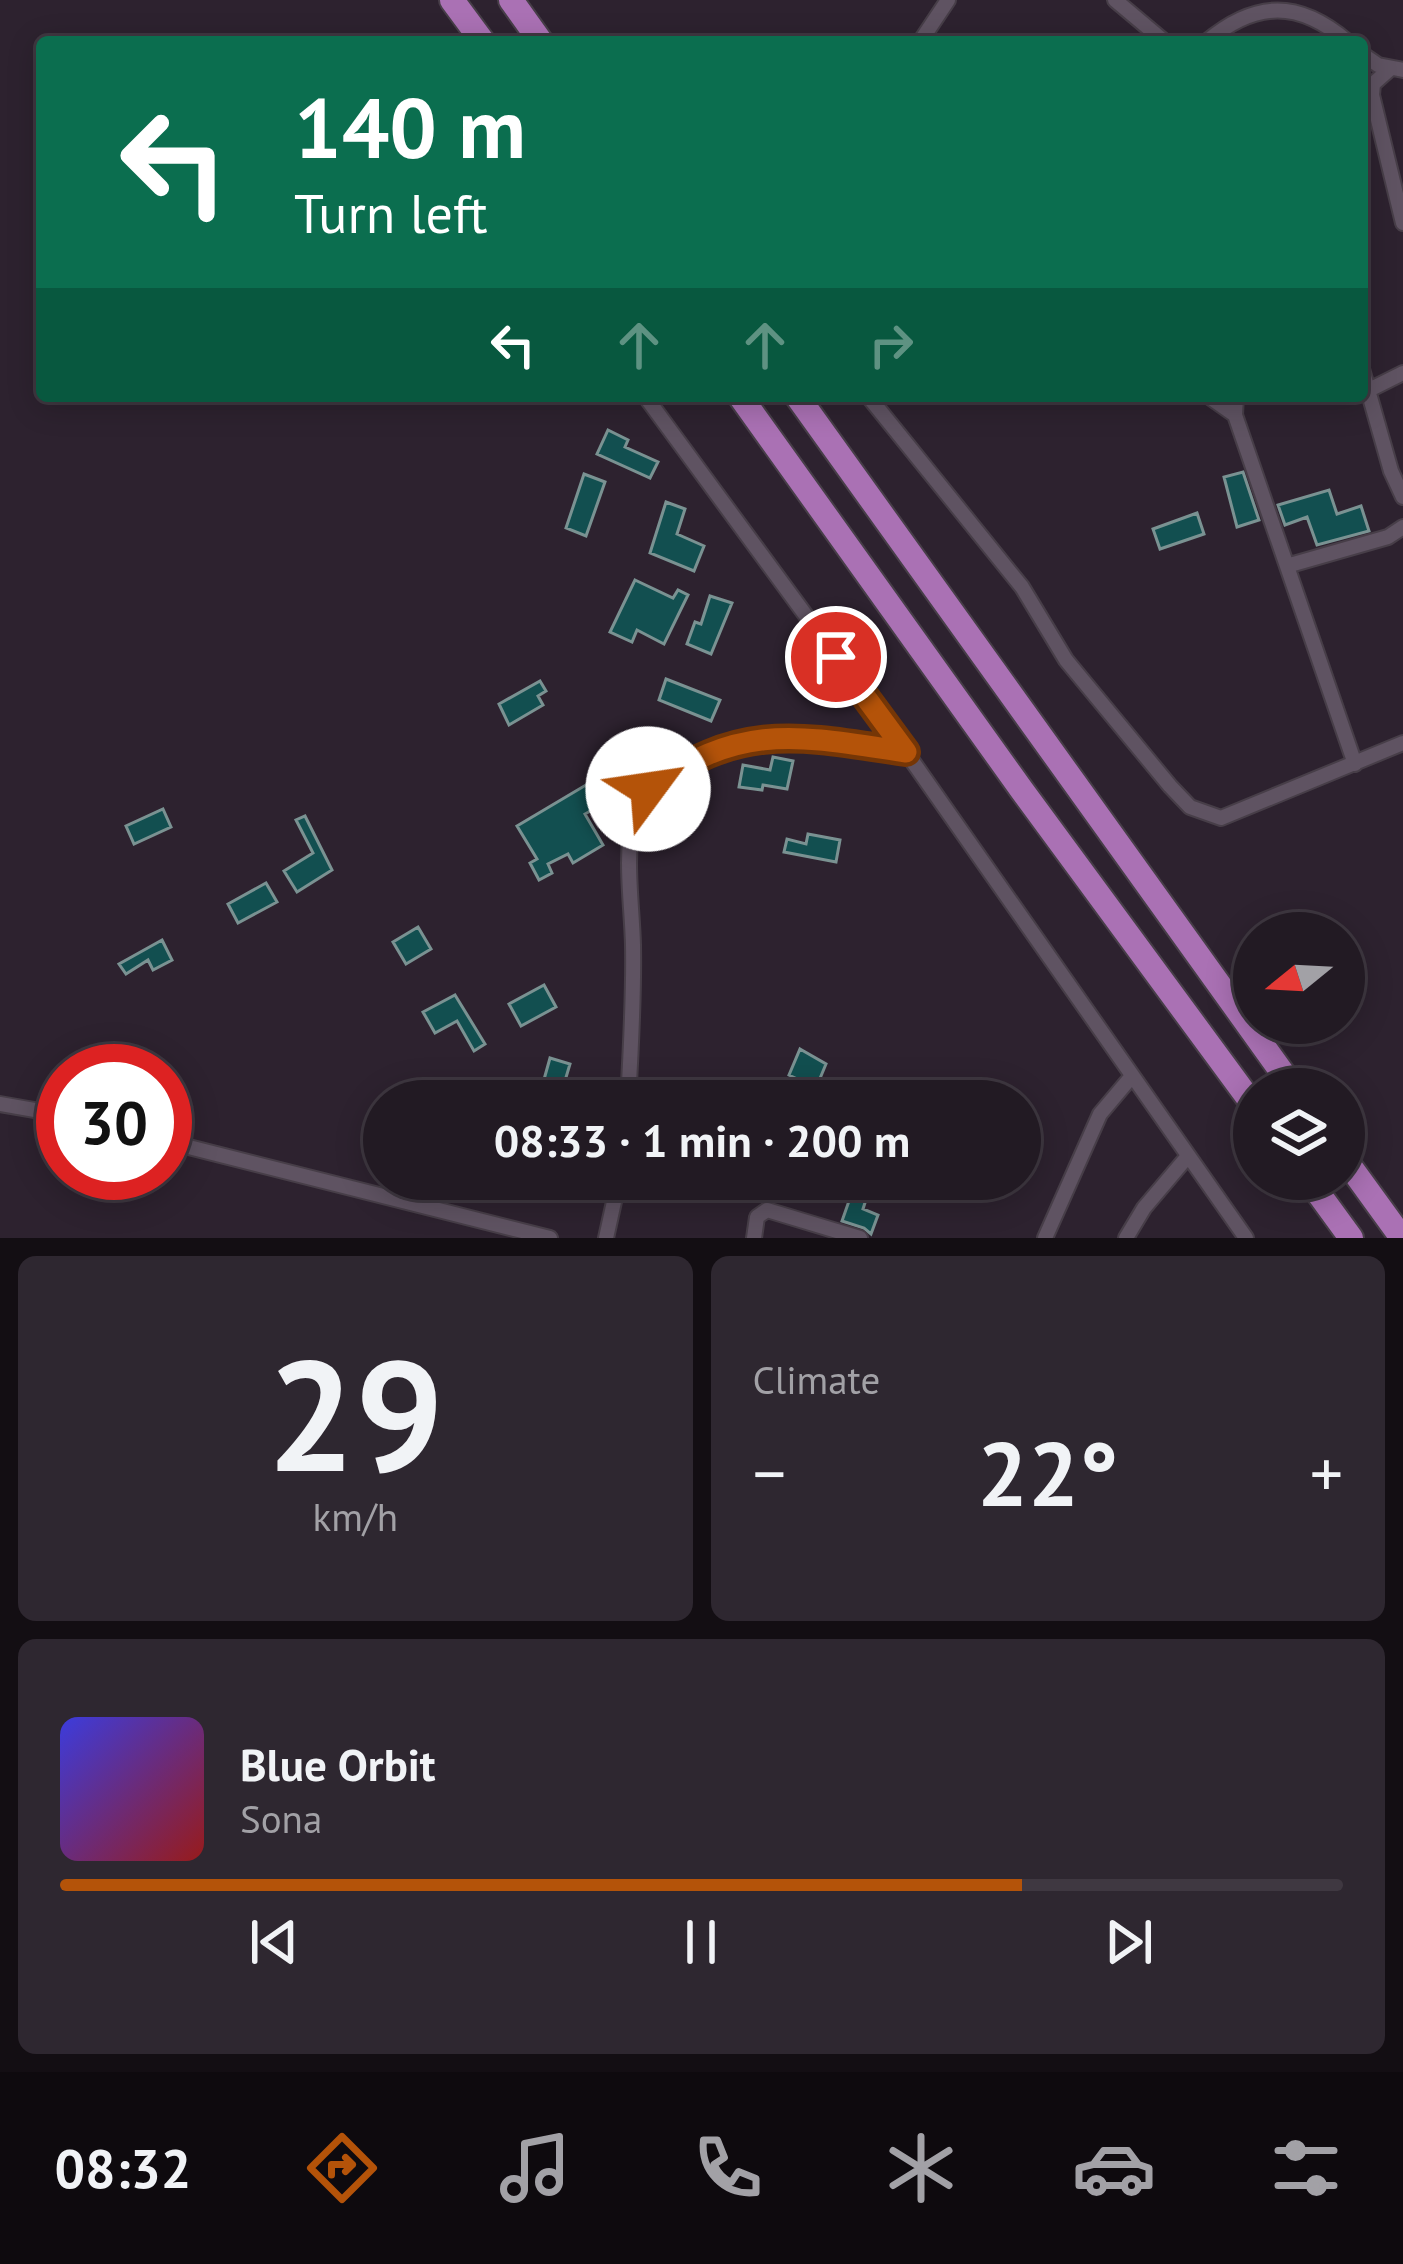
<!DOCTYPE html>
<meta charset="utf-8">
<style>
:root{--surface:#221a23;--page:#2e2730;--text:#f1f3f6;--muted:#a2a1a6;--line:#3f3841;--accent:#b45309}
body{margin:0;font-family:"PT Sans",sans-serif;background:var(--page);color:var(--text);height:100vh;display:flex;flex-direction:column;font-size:45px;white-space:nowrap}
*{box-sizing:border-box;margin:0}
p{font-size:39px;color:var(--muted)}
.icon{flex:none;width:66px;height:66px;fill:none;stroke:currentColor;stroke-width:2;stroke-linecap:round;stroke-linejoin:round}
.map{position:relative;height:1238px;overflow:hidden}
.sheet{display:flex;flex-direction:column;gap:18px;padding:18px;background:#130e13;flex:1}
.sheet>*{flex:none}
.banner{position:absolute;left:36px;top:36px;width:1332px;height:366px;border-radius:12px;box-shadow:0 6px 30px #0003,0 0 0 3px var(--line);background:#0b6e4f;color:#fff;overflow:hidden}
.needle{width:78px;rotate:252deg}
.fabs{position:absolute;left:1233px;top:912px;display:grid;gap:24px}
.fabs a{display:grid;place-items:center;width:132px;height:132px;border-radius:50%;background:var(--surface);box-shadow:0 6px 30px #0003,0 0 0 3px var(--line);font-size:60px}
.speed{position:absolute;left:36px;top:1044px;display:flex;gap:24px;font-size:60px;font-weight:700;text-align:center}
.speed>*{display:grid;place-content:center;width:156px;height:156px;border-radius:50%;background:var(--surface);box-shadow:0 6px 30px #0003,0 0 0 3px var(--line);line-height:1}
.speed .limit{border:18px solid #d22;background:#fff;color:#111}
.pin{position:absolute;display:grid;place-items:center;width:102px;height:102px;color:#fff;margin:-51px;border:6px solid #fff;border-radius:50%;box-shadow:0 3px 12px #0007}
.me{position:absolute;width:132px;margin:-66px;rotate:59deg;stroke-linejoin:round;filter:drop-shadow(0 0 9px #0008)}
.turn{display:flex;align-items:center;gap:42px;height:252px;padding:0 60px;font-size:54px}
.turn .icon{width:156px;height:156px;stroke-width:2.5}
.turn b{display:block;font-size:84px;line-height:102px}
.lanes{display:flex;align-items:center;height:114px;padding:0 60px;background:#0003;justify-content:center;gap:60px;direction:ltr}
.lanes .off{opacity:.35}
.big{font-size:90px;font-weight:600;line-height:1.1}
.sheet .tile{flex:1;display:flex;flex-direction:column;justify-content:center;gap:18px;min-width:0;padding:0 42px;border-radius:18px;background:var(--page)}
.sheet .dial{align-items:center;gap:0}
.dial b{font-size:156px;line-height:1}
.song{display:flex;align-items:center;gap:36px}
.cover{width:144px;height:144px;border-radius:18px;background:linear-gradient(135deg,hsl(240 70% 55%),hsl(0 70% 35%))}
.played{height:12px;border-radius:6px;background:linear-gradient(90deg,var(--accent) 75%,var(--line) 75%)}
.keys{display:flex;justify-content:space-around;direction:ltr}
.heat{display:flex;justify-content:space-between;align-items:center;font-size:66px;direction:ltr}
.sheet .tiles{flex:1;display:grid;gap:18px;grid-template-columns:1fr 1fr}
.tile:last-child{grid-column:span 2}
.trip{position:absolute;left:363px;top:1080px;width:678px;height:120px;border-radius:60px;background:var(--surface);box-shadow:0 6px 30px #0003,0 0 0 3px var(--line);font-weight:600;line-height:120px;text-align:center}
.menu{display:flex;height:192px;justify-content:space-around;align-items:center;background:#0e0a0e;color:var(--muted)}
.menu .icon{width:84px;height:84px}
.menu .selected{color:var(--accent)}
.menu b{font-size:54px;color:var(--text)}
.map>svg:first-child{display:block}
.building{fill:#124f50;stroke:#7a9292;stroke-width:3}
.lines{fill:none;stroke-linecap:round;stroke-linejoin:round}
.minor-casing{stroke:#473e48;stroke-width:18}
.motorway-casing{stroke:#473e48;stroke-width:28}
.minor{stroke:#5f5362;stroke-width:14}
.motorway{stroke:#aa71b4;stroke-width:24}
.route-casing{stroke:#753606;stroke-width:30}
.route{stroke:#b45309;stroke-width:21}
</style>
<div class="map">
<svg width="1403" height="1238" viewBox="0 0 1403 1238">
<rect width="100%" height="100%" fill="#2d222f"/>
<path class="building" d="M608 430 628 440 625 447 658 462 650 478 597 454Z
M1243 472 1259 520 1237 527 1224 477Z
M584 474 605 482 586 536 566 528Z
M1329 490 1337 514 1361 506 1369 531 1317 545 1307 517 1285 525 1278 505Z
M666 502 685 509 677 534 704 546 694 571 650 553Z
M1197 513 1204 534 1160 549 1153 529Z
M635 580 673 598 678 590 688 595 664 644 637 630 632 642 610 632Z
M710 596 732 603 711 654 687 644 695 622 701 624Z
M666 679 720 700 711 721 659 700Z
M540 681 546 691 538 696 543 705 509 725 499 704Z
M773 757 793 761 787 789 763 785 762 790 739 787 743 765 770 770Z
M591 782 603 804 585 814 603 845 573 863 568 854 548 864 552 873 539 880 530 863 537 859 517 826Z
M163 809 171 827 134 844 126 826Z
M305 816 332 870 297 892 284 871 313 853 296 820Z
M808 834 840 840 836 862 784 852 787 839 806 844Z
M266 883 277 902 238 923 228 904Z
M418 927 431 949 406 964 393 942Z
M162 940 172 960 153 970 148 960 126 974 119 964Z
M544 985 556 1007 521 1026 509 1004Z
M455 995 485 1044 474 1051 457 1021 435 1033 423 1012Z
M800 1049 826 1064 816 1088 789 1075Z
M550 1058 570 1064 559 1101H538Z
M840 1179 871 1184 863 1209 878 1215 871 1234 864 1228 842 1221 849 1201 834 1196Z"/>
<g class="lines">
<g class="minor-casing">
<path id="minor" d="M1115 0 1165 42
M920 42 948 0
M1206 42C1256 0 1299 0 1348 42
M1362 54 1378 65 1403 70
M1391 68 1373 84 1372 95 1403 223
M1362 369 1391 471 1403 497
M1369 390 1403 373
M645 396 906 752 1246 1238
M868 396 1022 587 1066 660 1170 786 1190 807 1221 818 1403 743
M1208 396 1235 415
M1236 396 1235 415 1355 764
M1290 565 1388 537 1403 527
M628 1101C631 1049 634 997 633 945 632 904 624 856 634 817 647 763 749 736 797 736 833 736 871 746 906 752
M0 1104 63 1115
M165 1141 550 1238
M606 1238 619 1179
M754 1238 757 1217 767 1210 860 1238
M1045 1238 1100 1114 1132 1076
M1126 1238 1144 1208 1188 1156"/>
</g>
<g class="motorway-casing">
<path id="motorway" d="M452 0 483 42
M511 0 541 42
M740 396 1021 789 1254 1106
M797 396 1294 1089
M1344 1158 1402 1238
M1308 1179 1351 1238"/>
</g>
<use href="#minor" class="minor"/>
<use href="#motorway" class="motorway"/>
</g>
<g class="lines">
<g class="route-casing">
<path id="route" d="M648 789C742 721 799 736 906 752L836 657"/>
</g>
<use href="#route" class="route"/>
</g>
</svg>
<div class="fabs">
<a><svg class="needle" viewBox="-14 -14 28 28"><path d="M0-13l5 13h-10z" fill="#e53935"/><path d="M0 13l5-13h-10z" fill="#a2a1a6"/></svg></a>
<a><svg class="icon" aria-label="layers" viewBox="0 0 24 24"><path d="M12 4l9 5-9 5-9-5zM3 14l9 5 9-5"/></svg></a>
</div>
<div class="speed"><div class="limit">30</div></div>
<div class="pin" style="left:836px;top:657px;background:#d93025"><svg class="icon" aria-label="arrive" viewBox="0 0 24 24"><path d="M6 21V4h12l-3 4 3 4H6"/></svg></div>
<svg class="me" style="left:648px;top:789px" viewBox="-20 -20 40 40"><circle r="19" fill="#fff"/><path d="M0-13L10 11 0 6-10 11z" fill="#b45309"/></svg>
<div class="trip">08:33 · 1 min · 200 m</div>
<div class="banner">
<div class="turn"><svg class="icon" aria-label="left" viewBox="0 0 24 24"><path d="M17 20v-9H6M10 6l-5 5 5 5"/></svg><div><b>140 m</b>Turn left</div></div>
<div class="lanes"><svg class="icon" aria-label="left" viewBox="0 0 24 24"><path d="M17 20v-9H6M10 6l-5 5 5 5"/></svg><svg class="icon off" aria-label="ahead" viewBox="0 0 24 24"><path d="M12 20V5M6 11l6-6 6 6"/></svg><svg class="icon off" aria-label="ahead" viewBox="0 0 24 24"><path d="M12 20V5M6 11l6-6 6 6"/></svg><svg class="icon off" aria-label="right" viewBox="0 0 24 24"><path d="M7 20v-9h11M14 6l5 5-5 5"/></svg></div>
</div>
</div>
<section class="sheet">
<div class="tiles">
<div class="tile dial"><b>29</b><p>km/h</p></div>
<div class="tile"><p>Climate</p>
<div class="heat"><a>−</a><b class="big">22°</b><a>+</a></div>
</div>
<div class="tile">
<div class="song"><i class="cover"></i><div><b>Blue Orbit</b><p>Sona</p></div></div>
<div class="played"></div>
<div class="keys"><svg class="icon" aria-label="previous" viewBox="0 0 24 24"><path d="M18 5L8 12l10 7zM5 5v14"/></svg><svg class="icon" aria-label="pause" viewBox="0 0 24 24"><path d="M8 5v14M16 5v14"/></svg><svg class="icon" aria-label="next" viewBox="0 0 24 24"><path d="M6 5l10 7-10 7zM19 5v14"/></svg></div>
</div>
</div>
</section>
<nav class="menu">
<b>08:32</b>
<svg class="icon selected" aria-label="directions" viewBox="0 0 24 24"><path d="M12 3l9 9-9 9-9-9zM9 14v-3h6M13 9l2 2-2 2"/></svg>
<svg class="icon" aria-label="music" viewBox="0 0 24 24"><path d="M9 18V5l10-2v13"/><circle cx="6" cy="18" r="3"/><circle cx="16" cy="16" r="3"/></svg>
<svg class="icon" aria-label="phone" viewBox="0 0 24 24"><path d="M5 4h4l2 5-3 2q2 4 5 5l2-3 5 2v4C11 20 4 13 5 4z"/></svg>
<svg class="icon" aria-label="climate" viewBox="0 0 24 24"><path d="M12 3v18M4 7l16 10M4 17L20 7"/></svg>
<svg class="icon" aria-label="car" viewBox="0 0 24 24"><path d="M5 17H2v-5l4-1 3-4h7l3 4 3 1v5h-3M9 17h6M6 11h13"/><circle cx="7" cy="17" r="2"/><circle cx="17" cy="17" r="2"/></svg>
<svg class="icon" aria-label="filters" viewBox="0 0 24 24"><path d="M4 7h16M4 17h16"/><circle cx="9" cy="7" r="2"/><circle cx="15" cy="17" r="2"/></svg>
</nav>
